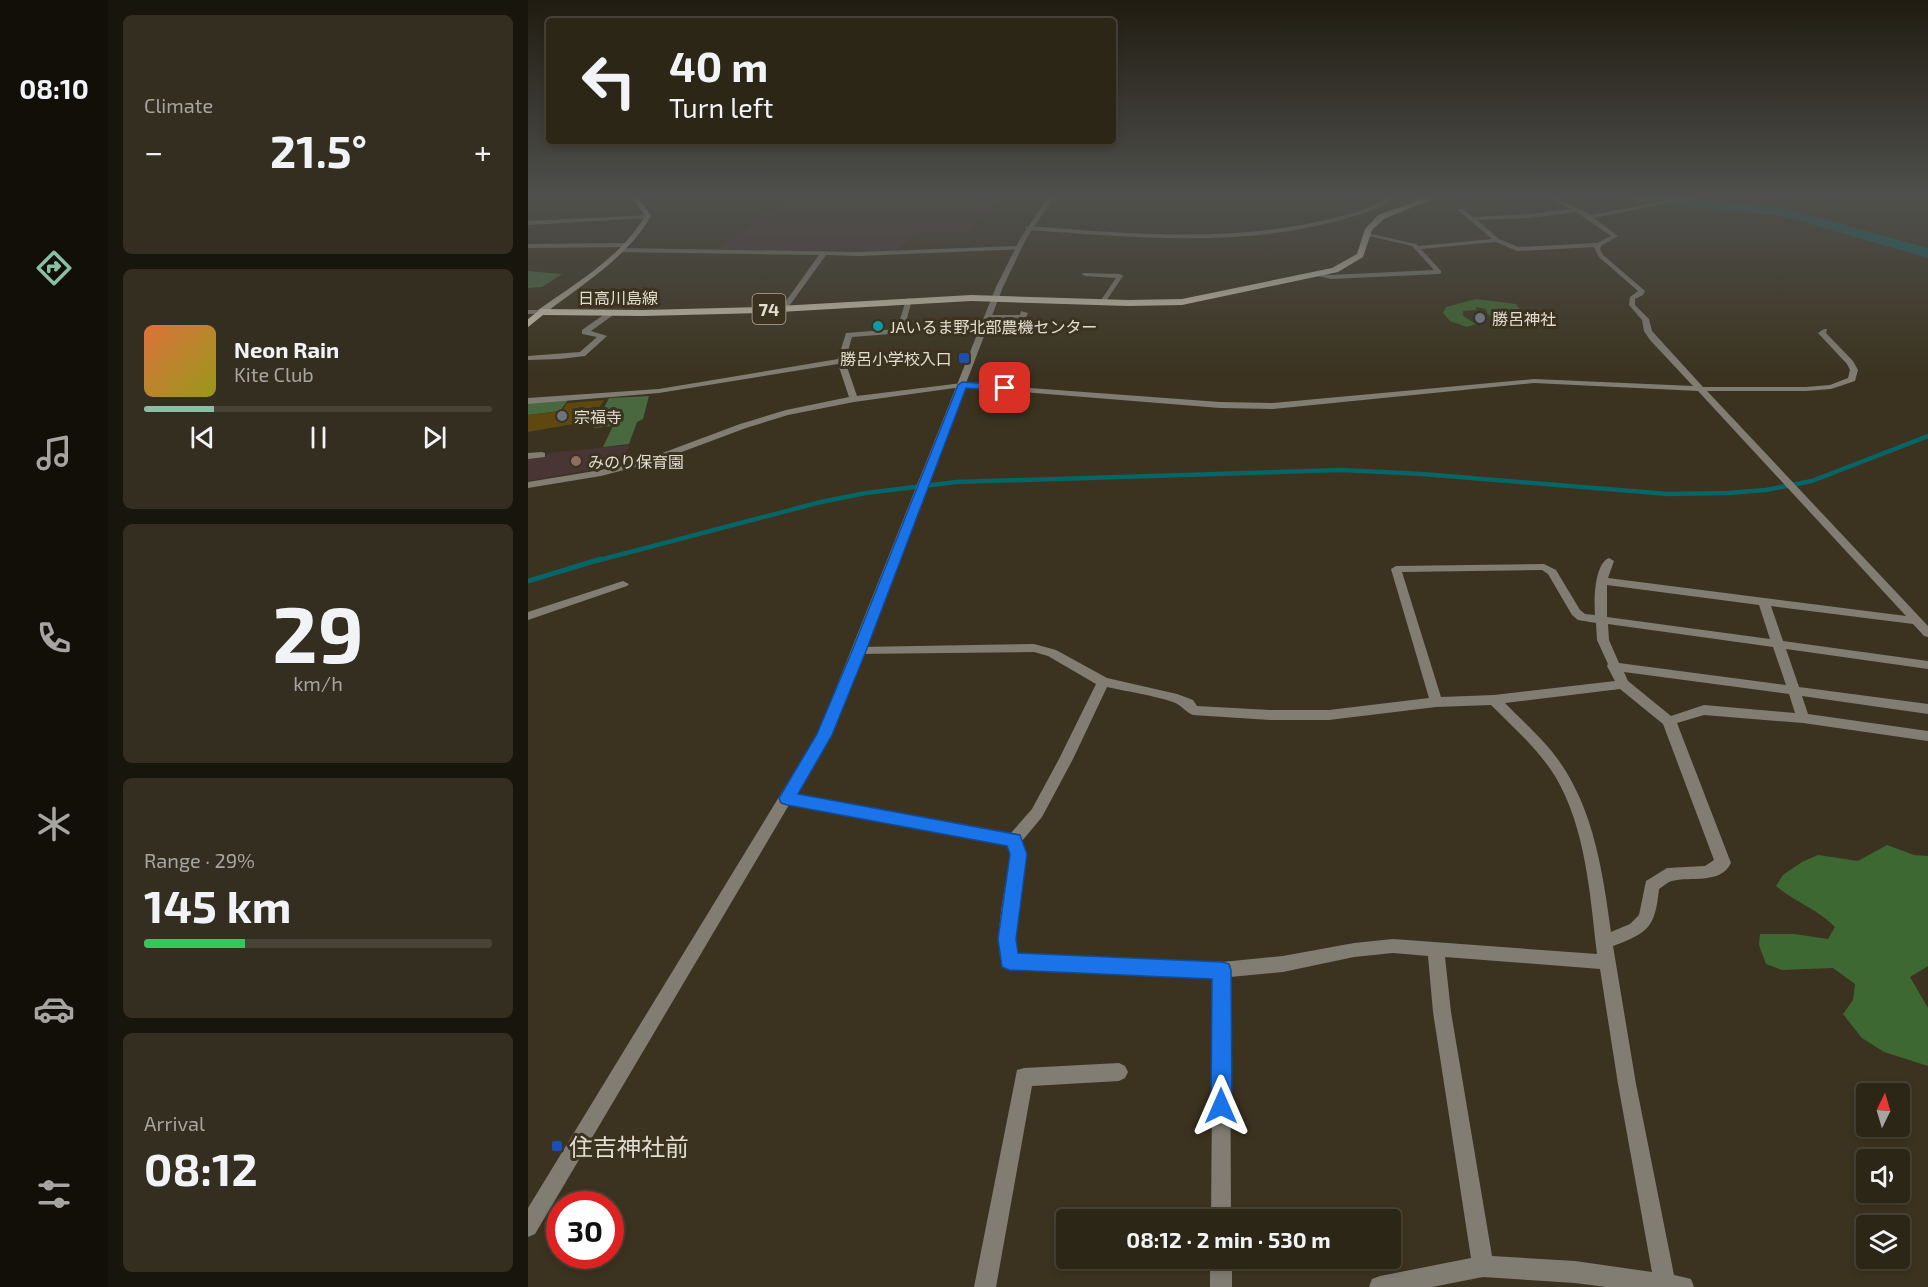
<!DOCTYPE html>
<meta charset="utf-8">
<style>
:root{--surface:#2c2617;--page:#342e20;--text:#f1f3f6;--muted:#a6a5a1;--line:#484336;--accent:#8abfa5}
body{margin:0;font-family:"Exo 2","Noto Sans JP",sans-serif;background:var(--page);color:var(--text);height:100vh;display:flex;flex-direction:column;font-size:22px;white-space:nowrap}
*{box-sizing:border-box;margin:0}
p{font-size:20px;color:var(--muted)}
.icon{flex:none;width:33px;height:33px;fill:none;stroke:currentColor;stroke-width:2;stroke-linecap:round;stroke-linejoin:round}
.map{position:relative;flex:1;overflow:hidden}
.details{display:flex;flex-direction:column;gap:15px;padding:15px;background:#18150d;width:420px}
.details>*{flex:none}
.banner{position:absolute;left:18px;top:18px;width:570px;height:126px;border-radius:6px;box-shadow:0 3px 9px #0003,0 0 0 2px var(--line);background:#2c2617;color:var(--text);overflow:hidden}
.needle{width:39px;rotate:5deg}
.fabs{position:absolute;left:1328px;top:1083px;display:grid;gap:12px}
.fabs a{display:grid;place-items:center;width:54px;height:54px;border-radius:6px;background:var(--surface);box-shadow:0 3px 9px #0003,0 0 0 2px var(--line);font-size:30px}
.speed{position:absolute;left:18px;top:1191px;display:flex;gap:12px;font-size:30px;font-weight:700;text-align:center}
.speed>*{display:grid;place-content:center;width:78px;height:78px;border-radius:50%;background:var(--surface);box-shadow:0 3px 9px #0003,0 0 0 2px var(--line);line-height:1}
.speed .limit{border:9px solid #d22;background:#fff;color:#111}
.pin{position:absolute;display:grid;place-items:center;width:51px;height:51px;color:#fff;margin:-26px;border-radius:12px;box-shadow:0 3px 9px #0006}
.me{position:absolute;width:66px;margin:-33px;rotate:0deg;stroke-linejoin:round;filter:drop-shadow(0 0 4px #0008)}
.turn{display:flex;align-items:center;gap:21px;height:126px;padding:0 24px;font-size:27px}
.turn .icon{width:78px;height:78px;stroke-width:2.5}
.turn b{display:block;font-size:42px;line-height:51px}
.big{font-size:45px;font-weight:700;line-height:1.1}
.details .card{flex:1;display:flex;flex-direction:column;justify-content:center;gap:9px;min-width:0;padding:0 21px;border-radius:9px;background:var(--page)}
.details .dial{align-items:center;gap:0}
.dial b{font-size:78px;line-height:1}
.song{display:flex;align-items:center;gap:18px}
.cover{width:72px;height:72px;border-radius:9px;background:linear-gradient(135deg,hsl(20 70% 55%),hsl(60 70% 35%))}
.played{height:6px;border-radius:3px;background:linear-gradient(90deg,var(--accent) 20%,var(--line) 20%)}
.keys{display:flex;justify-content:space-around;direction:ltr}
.heat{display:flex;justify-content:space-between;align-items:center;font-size:33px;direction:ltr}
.charge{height:9px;border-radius:4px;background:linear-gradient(90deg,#34c759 29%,var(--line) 0)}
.trip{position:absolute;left:528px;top:1209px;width:345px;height:60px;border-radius:6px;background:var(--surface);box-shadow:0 3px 9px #0003,0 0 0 2px var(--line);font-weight:700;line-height:60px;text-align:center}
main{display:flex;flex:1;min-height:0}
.tabs{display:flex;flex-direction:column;width:108px;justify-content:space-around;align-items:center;background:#120f09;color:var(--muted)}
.tabs .icon{width:42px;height:42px}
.tabs .current{color:var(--accent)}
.tabs b{font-size:27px;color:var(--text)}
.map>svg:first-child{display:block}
.education{fill:#4a3535}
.green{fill:#496840}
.forest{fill:#3e6831}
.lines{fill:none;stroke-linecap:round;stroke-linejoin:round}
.stream-far1{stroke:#066566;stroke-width:4.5}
.stream{stroke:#066566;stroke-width:5}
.river{fill:#066566;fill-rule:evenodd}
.building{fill:#5e4810}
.minor{fill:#817d73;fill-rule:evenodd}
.tertiary{fill:#817d73;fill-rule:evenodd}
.secondary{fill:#aca696;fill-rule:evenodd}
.primary{fill:#cdc6b1;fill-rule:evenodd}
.route{fill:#1a73e8;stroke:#114b97;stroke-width:1.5}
.worship-dot{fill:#6b7280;stroke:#3b331f;stroke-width:2}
.culture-dot{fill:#0f9aa8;stroke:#3b331f;stroke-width:2}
.transit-dot{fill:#1a4fb4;stroke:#3b331f;stroke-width:2}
.education-dot{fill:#8d6e63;stroke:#3b331f;stroke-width:2}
.labels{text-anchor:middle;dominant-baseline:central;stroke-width:6;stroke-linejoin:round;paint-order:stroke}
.far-street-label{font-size:16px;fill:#e2ddd1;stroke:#3b331f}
.far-poi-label{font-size:16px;fill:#e2ddd1;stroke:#3b331f;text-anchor:start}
.shield{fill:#3b331f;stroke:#b0aa9c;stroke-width:1.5}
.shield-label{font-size:18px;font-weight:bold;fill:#e2ddd1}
.near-poi-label{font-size:24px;fill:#e2ddd1;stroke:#3b331f;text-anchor:start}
</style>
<main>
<nav class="tabs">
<b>08:10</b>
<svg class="icon current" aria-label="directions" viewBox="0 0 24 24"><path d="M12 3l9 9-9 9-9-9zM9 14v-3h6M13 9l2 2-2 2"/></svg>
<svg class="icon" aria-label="music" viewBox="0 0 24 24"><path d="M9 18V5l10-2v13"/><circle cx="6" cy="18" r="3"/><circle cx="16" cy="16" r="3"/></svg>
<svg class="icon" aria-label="phone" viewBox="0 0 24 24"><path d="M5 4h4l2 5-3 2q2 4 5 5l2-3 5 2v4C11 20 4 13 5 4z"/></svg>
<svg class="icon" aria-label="climate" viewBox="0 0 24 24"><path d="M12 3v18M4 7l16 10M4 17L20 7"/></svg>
<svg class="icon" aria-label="car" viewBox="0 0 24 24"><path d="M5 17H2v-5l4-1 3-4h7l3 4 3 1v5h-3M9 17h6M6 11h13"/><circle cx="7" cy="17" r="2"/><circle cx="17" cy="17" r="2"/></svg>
<svg class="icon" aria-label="filters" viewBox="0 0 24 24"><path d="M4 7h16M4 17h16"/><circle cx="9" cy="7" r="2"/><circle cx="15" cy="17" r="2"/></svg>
</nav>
<section class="details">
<div class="card"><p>Climate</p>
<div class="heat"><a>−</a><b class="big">21.5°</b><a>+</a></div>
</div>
<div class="card">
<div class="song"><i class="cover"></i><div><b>Neon Rain</b><p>Kite Club</p></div></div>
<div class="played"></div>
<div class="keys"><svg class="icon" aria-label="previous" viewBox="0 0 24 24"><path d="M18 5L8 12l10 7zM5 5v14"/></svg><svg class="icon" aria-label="pause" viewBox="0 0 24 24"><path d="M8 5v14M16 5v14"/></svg><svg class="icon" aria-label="next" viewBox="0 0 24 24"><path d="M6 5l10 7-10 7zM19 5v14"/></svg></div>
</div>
<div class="card dial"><b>29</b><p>km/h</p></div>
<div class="card"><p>Range · 29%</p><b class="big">145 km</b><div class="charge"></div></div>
<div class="card"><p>Arrival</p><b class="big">08:12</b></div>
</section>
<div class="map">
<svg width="1400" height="1287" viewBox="0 0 1400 1287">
<rect width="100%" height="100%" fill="#3b331f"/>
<path class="education" d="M260 197H473L439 232H390L368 251 188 250Z
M101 445 95 464 0 481V459L17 457 20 453Z"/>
<path class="green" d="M0 271 34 274 14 287 0 288Z
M121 396 115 419 109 422 101 444 75 447 85 426 66 428 81 398Z
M40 400 32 411 0 415V403Z"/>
<path class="forest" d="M948 299 988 304 998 318 994 322 984 321 969 323 959 313 958 309 947 307 949 310 935 311V316L948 324 939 327 922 321 915 313 918 307Z
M1359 845 1386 855 1400 856V966L1382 977 1400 1008V1066L1356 1052 1334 1038 1315 1014 1325 1000 1327 984 1305 968 1254 970 1238 964 1231 945 1232 934H1266L1300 939 1307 927C1290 909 1267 902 1248 886L1255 875 1274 862 1290 855 1330 861Z"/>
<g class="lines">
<path class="stream-far1" d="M68 561 293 502 338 493 428 482 813 470 894 474 1140 494 1200 493 1238 490 1284 481 1400 436"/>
<path class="stream" d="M0 581 73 559"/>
<path class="river" d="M1099 197H1148L1256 208 1400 248V258L1255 216 1106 201Z"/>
</g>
<path class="building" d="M76 400 63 421 0 432V415L34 411 39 403Z"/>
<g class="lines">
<path class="minor" d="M861 197H868C851 210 829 215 809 221 708 248 603 237 500 230L497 228 500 226C596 233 693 243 788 222 813 217 839 211 861 197Z
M1019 197H1026L1063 215 1158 197H1169L1066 218 1090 236 1073 246 1072 249 1075 255 1117 291 1115 295 1107 299V305L1121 319 1124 331 1175 387H1278L1302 385 1320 378 1322 370 1319 364 1290 333 1296 329H1299L1298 333 1325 361 1330 370 1327 381 1303 389 1278 391H1179L1400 626V637L1396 636 1385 624 1243 606 1255 641 1400 661V669L1258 649 1271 687 1400 704V714L1274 696 1280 714 1400 731V741L1275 723 1176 715 1149 723 1203 863C1192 885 1162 876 1144 881 1139 882 1135 887 1131 889 1127 928 1120 933 1085 946L1108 1084 1146 1275 1163 1279 1166 1287H1078L1047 1283 955 1277 904 1287H841L844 1279 852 1276 943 1258 905 1012 900 956 865 953 826 957 755 972 702 977 703 1220H683L685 977 481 969 475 966C464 942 479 881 482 854L480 845 259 804 254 802 252 798 254 794 259 792 483 833 504 809 531 759 568 684 520 656 506 652 327 654 325 651 327 648 331 647 506 644 528 650 579 678 649 694 665 700 669 706 742 710H801L901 698 863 569 868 566 1016 564 1028 570 1052 610 1057 614 1067 615C1066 601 1066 564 1081 558L1086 561 1080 578 1378 616 1170 391 1006 383 745 409 692 408 434 387 326 402 260 415 218 428 127 462 73 476 0 488V482L73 470 121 458 212 424 258 410 321 397 310 364 131 393 0 404V398L131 389 310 359 318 333 369 329 378 300 381 298 384 300 375 333 324 337 317 361 329 396 434 383 692 402 745 403 1006 379 1165 386 1122 340 1116 331 1114 320 1101 305 1102 297 1110 291 1071 257 1066 247 989 251 968 242 893 249 913 271V273L911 274 803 279 785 275 788 273 803 275 906 270 884 246 836 235 839 233 888 244 890 246 964 239 931 211V209H935L945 217 1001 214 1043 209ZM1048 212 1083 236 1069 243 990 247 971 239 949 220 1001 218ZM1014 570 1020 574 1044 615 1050 620 1068 623 1069 640 1080 664 1079 666 1087 681 966 695 913 697 874 572ZM1079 585 1231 605 1242 639 1079 617ZM1080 624 1245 647 1258 685 1091 663 1081 640ZM1096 672 1261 694 1267 713 1176 705 1143 716 1100 681ZM579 687C601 692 624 695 645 702 655 706 657 712 665 715L742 720H801L908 707 963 705C985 727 1010 749 1027 776 1058 828 1062 895 1069 954L865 939 826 943 755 956 694 962 489 954 487 939 498 854 494 841 514 817 545 759ZM1092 689 1135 724 1186 860 1177 866 1139 868 1118 881 1111 915 1102 924 1083 932C1075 874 1066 810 1031 761 1016 739 995 722 977 703ZM917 957 1072 969 1090 1084 1124 1272 1047 1261 964 1256 923 1012Z
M122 215 120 218 0 225V221Z
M0 244 98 243 101 245 98 247 0 248Z
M491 246 493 249 331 256 298 255 259 309 257 310 253 308 291 255 93 252 90 250 93 248 331 252Z
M555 273 592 274 595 276 576 304 574 305 571 303 588 278 557 276 554 274Z
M0 310H13L17 312 13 314H0Z
M81 311 88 313 63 331 79 336 57 356 32 359 0 360V356L52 352 69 337 54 334V330Z
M493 311 500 313 491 333 455 334 451 332 455 330 485 329 490 319H462L458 317 462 315H492Z
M14 452 17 453V457L0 459V453Z
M95 581 101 584 99 586 0 620V612Z
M591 1063 597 1066 600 1072 597 1078 591 1081 504 1086 468 1287H446L489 1070 496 1068Z
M682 1258H704V1287H682Z"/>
<path class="tertiary" d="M520 197H526L498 239 475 287 303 734 7 1234 0 1237V1208L290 733 468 287 492 239Z"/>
<path class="secondary" d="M104 197H110L123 216C99 258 53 285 16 314H10V310C48 283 93 257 117 216Z"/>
<path class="primary" d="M900 197H909L856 219 844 230 835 257 810 272 654 305 600 306 443 301 233 313 115 316 15 315 0 327V319L13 309 115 310 233 307 443 295 600 300 654 299 804 268 829 254 837 229 850 215Z"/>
</g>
<linearGradient id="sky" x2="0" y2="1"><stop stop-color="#201c11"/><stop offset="0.52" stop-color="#4f504d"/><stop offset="1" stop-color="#4f504d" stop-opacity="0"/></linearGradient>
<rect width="1400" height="377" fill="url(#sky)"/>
<path class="route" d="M434 382 477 385 482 388 477 391 438 388 338 651 304 735 270 794 492 835 499 854 488 939 490 953 694 962 701 964 703 970 704 1106 701 1114 693 1117 686 1114 683 1106 684 979 481 970 474 967 470 939 482 854 479 846 259 805 253 803 251 798 289 734 324 651 430 385Z"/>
<g class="worship-dot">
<circle cx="952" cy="318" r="6"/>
<circle cx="34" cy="416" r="6"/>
</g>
<circle class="culture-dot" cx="350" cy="326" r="6"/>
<g class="transit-dot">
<rect x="430" y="352" width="12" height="12" rx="3"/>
<rect x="23" y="1140" width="12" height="12" rx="3"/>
</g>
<circle class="education-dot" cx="48" cy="461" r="6"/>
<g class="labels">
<g class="far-street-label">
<text x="90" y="297">日高川島線</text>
</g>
<g class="far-poi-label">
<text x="964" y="318">勝呂神社</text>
<text x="362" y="326">JAいるま野北部農機センター</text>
<text x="424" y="358" text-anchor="end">勝呂小学校入口</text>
<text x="46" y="416">宗福寺</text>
<text x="60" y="461">みのり保育園</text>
</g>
<rect class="shield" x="224.5" y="294" width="33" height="30" rx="4.5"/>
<g class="shield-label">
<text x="241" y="309">74</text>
</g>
<g class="near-poi-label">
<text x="41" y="1146">住吉神社前</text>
</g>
</g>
</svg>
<div class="fabs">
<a><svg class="needle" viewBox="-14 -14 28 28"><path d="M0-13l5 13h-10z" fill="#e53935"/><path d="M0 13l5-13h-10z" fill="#a6a5a1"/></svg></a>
<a><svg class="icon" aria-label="sound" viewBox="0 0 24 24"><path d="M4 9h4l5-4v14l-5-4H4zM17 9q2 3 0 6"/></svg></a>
<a><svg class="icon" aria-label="layers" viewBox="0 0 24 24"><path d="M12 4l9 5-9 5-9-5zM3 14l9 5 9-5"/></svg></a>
</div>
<div class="speed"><div class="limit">30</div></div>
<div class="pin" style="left:477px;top:388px;background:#d93025"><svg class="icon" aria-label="arrive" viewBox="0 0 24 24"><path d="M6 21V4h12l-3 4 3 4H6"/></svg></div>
<svg class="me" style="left:693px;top:1106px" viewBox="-20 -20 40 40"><path d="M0-17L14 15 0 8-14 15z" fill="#1a73e8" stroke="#fff" stroke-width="4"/></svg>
<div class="trip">08:12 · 2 min · 530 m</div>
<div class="banner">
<div class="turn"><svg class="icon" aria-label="left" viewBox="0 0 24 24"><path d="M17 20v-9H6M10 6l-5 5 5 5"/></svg><div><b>40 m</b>Turn left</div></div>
</div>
</div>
</main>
